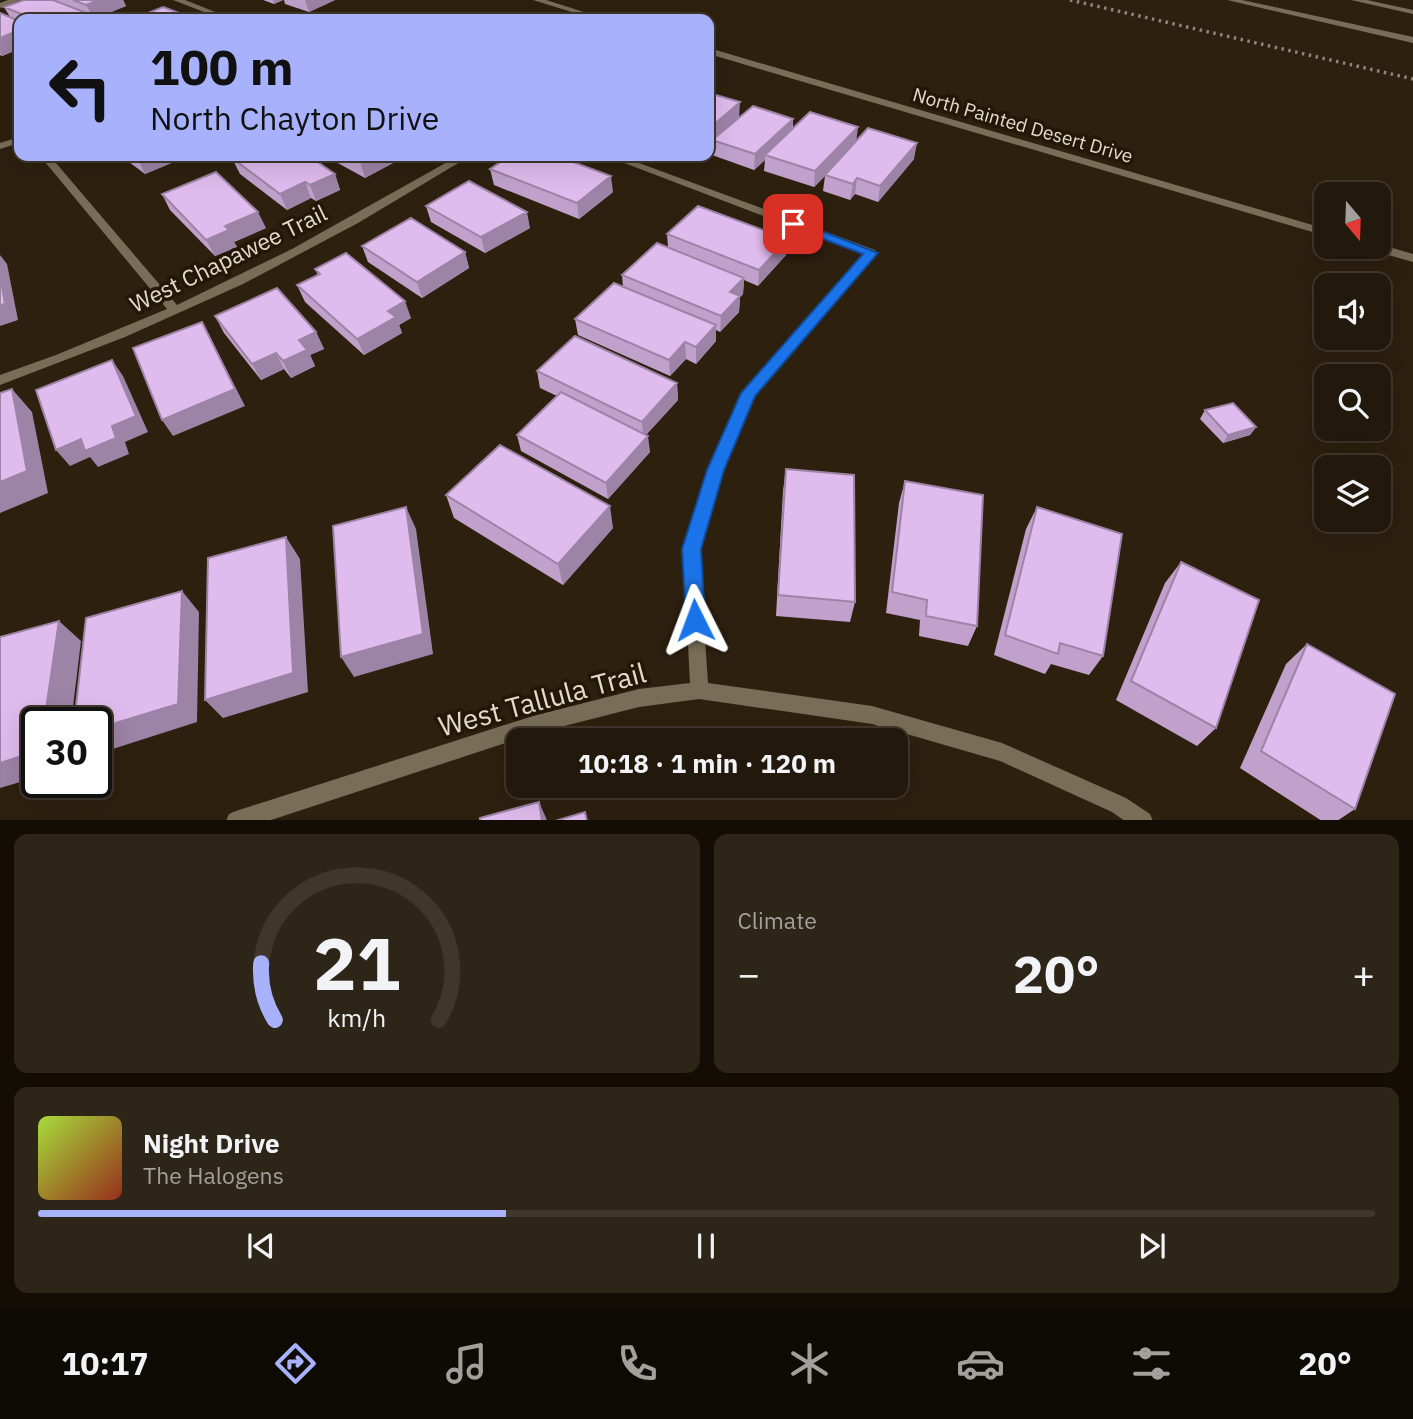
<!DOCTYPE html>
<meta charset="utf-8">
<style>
:root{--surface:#22180b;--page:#2e2519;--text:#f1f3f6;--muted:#a2a09d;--line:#3f372c;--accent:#a7b1fc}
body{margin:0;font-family:"IBM Plex Sans",sans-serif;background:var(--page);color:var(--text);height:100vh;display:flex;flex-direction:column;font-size:26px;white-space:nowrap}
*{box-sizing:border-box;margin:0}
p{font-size:23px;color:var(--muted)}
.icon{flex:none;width:38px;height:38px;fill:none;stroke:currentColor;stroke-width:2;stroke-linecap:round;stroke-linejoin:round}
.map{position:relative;height:820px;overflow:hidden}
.details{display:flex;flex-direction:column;gap:14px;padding:14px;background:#130d06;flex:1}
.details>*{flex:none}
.top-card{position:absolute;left:14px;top:14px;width:700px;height:147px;border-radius:14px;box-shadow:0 7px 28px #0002,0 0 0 2px var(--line);background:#a7b1fc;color:#111;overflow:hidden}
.needle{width:46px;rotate:161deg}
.tools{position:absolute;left:1314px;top:182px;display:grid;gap:14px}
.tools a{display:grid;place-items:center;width:77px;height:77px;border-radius:14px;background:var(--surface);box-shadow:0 7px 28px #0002,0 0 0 2px var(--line);font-size:35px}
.speed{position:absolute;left:21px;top:707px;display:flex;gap:14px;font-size:35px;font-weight:700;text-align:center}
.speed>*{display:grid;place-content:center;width:91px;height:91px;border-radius:50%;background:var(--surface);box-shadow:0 7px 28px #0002,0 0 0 2px var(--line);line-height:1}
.speed .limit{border:4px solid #111;border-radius:10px;background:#fff;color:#111}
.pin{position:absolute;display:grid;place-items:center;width:60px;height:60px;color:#fff;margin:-30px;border-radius:14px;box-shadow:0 4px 10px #0006}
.me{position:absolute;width:77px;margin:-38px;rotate:357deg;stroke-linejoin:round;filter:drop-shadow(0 0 5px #0008)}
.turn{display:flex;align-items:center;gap:24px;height:147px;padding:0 21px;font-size:32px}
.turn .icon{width:91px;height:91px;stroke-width:2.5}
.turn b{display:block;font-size:49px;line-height:60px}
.big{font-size:52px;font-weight:700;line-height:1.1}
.details .card{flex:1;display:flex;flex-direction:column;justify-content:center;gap:10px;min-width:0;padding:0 24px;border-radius:14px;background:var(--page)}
.details .dial{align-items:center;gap:0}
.dial svg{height:182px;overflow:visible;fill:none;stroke:var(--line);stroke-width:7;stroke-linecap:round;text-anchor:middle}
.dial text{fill:var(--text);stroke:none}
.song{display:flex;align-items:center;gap:21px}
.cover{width:84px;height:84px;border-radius:10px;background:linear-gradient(135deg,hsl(80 70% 55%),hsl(10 70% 35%))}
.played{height:7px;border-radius:4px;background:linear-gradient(90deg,var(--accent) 35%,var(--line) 35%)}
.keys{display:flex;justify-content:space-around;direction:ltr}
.heat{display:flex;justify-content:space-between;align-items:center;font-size:38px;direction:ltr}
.details .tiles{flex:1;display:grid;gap:14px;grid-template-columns:1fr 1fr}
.card:last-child{grid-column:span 2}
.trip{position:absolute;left:506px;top:728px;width:402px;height:70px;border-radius:14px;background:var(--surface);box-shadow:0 7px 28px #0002,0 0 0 2px var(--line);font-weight:700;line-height:70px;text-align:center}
.dock{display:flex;height:112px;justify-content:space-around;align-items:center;background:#0e0a04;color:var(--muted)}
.dock .icon{width:49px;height:49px}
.dock .on{color:var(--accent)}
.dock b{font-size:32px;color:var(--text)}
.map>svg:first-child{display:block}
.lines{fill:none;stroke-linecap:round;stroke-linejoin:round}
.service{fill:#786d57;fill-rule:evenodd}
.minor{fill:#786d57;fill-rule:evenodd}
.tertiary{fill:#786d57;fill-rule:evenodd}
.rail{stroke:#908678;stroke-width:3.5;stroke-dasharray:2.5 4.5;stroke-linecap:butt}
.wall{fill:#c1a1cc}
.shaded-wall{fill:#9d83a6}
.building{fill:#e0bbed;stroke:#9d83a6;stroke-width:2}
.route{fill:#1a73e8;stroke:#114b97;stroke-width:2}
.labels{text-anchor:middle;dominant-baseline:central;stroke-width:7;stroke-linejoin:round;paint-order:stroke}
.far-street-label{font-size:19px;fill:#e3dbd0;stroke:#231706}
.street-label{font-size:23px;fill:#e3dbd0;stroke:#231706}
.near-street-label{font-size:28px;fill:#e3dbd0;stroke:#231706}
</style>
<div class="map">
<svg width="1413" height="821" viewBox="0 0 1413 821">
<rect width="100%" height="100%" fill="#2d200f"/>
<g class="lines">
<path class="service" d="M1227 0H1242L1413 37V43Z"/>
<path class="minor" d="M8 0H20L0 8V3Z
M173 0H185L233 19H222Z
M1351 0H1367L1413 10V14Z
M19 137V143L0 149V143Z
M40 156H50L177 305 292 249 458 156H470L358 223 243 284 125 337 0 385V375L56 355 167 309Z
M606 156H620L875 250 877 253 755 395 723 470 699 549 708 683 872 706 1002 743 1126 798 1150 814 1153 821H1125L1112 812 1000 761 872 724 699 699 639 707 533 734 268 821H226L229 814 236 811 533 716 639 689 690 683 683 549 709 470 744 389 863 254Z"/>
<path class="tertiary" d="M533 0H546L606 19H594Z
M709 48 1326 229V236L709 54Z
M1379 244 1413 254V262L1371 250 1369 247H1379Z"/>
<path class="rail" d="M1070 0 1413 79"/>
</g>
<path class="wall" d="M24 0H123L126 6 94 19 87 17 88 19H19V49L2 56 0 55V13L10 17 4 7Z
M263 0H283L274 4Z
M284 0H335L309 12 285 4Z
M709 93 739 117 793 119V129L856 141 914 159 878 202 855 194 850 200 823 191 825 176 814 187 764 171 765 160 754 170 712 155V142L709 145Z
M121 156H188L145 174Z
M325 156H406L365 178Z
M232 158 335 174 340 190 316 201 311 198 287 210 240 174Z
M490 169 613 192 579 219 494 185Z
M162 194 266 228 234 242 237 247 215 256 170 210Z
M426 206 530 228 485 253 431 222Z
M667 234 788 239 786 255 758 286 744 280 743 294 740 297 739 312 720 332 716 330V341L696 364 686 359 670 376 578 335 575 319 623 287 622 275 668 247Z
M362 246 465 252 469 268 422 298 368 262Z
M315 269 411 318 399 325 402 333 364 355 305 302 297 285 318 275Z
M215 316 316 332 324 349 310 355 315 366 291 378 284 369 261 380 224 333Z
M537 371 677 383 678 400 646 435 650 452 608 499 521 451 517 435 557 396 540 388Z
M1205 410 1256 427 1250 435 1223 443 1200 419Z
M786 469 855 602 850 622 776 616 783 491Z
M905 481 977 626 968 646 919 636 920 620 886 613 899 503Z
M446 495 613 528 563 585 454 518Z
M1037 507 1103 656 1089 675 1051 664 1045 674 994 655 1026 529Z
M1181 562 1216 728 1197 746 1116 700 1165 583Z
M1307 644 1355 809 1337 821H1322L1240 768 1286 664Z"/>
<path class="shaded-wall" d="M98 0H123L126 6 94 19 86 5Z
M273 0H283L274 4Z
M305 0H335L309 12Z
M84 12 88 19H66Z
M19 30V49L2 56 0 52V38Z
M740 102 739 118 712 140V142L709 145V129Z
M793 119 792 134 765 155V160L754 170 755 154Z
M858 127 856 143 814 187 815 171Z
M917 143 914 159 878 202 880 186Z
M143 156H188L145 174 137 158Z
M371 156H406L365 178 360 162Z
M335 174 340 190 316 201 310 185Z
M611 176 613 192 579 219 577 203Z
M857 178 855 194 850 200 853 184Z
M305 182 311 198 287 210 280 194Z
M258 212 266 228 234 242 237 247 215 256 206 240 225 226Z
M527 212 530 228 485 253 481 237Z
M788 239 786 255 758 286 759 270Z
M465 252 469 268 422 298 417 282Z
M0 255 7 264 18 320 0 326Z
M744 278 743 294 740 297 739 312 720 332 721 316 730 292Z
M405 301 411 318 399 325 402 333 364 355 357 339 388 311Z
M202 322 245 406 173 436 162 420Z
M716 325V341L696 364V347Z
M316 332 324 349 310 355 315 366 291 378 283 361 299 340Z
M685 342 686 359 670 376 669 360Z
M276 353 284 369 261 380 252 364Z
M112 360 123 376 148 432 125 442 129 454 98 467 90 457 70 466 56 450 112 426Z
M677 383 678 400 643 438 642 422Z
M12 389 32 412 48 493 0 513V482Z
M1256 427 1250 435 1223 443 1228 435Z
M648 436 650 452 608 499 606 483Z
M610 506 613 528 563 585 558 564Z
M406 507 416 529 433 654 354 677 341 657Z
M286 537 300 559 308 692 223 718 205 700Z
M182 591 199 612 197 722 97 754 96 729Z
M59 621 81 641 71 723H44Z
M37 751V777L0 788V763Z
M539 802 546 818 547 821H542Z"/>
<path class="building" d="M24 0H53L84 12 66 19H34L4 7Z
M73 0H98L86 5Z
M163 7 195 19H133Z
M0 13 19 21V30L0 38Z
M709 93 740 102 709 129Z
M753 106 793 119 755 154 712 140Z
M810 112 858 127 815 171 765 155Z
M868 128 917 143 880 186 857 178 853 184 825 175Z
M239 156H309L335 174 310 185 305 182 280 194 232 158Z
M348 156H371L360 162Z
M510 156 517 159 521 156H557L611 176 577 203 490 169Z
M216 172 258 212 225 226 229 230 206 240 162 194Z
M469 181 527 212 481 237 426 206Z
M698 206 788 239 759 270 667 234Z
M411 218 465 252 417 282 362 246Z
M657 243 744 278 730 292 740 296 721 316 622 275Z
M346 253 405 301 388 311 396 317 357 339 297 285 320 274 315 269Z
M0 276 5 304 0 305Z
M614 283 716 325 696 347 685 342 669 360 575 319Z
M277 288 316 332 299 340 307 350 283 361 276 353 252 364 215 316Z
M202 322 235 389 162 420 133 348Z
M575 336 677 383 642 422 537 371Z
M112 360 136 416 112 426 116 438 85 451 81 439 56 450 36 390Z
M12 389 27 471 0 482V393Z
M561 392 648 436 606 483 517 435Z
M1233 403 1256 427 1228 435 1205 410Z
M500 445 610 506 558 564 446 495Z
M786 469 854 475 855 602 778 595Z
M905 481 983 495 977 626 926 616 927 600 892 592Z
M406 507 423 634 341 657 333 526Z
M1037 507 1122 534 1103 656 1060 643 1058 654 1005 635Z
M286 537 293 673 205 700 208 558Z
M1181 562 1259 600 1216 728 1131 681Z
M182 591 178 704 96 729V723H74L86 618Z
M59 621 44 723H37V751L0 763V637Z
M1307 644 1395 694 1355 809 1261 751Z
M539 802 542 821H480V818Z
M585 812 587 821H555Z"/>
<path class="route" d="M793 220 878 253 755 396 724 470 701 549 705 620 702 626 695 628 688 626 686 620 682 549 707 470 741 393 863 254 789 226V221Z"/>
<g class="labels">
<g class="far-street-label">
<text transform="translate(1023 125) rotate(16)">North Painted Desert Drive</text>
</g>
<g class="street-label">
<text transform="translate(228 258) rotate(-26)">West Chapawee Trail</text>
</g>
<g class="near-street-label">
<text transform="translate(542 699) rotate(-15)">West Tallula Trail</text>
</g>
</g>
</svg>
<div class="tools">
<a><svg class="needle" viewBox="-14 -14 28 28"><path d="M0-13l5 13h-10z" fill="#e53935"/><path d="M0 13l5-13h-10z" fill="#a2a09d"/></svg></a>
<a><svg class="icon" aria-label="sound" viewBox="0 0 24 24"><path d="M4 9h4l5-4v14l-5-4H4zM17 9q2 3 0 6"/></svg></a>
<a><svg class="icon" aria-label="search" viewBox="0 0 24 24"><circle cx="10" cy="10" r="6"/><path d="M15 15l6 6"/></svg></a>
<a><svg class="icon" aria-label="layers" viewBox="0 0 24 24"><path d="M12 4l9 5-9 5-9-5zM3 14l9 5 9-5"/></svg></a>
</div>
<div class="speed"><div class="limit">30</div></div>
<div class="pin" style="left:793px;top:224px;background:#d93025"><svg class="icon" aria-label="arrive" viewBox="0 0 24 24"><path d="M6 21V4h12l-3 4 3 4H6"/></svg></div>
<svg class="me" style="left:695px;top:620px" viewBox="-20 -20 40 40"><path d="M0-17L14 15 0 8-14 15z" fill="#1a73e8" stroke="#fff" stroke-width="4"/></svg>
<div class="trip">10:18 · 1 min · 120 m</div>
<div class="top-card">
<div class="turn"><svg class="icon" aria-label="left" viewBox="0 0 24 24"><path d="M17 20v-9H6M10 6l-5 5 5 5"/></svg><div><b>100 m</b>North Chayton Drive</div></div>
</div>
</div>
<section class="details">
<div class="tiles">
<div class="card dial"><svg viewBox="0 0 100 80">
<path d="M14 69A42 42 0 1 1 86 69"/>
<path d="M14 69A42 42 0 0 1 8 44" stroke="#a7b1fc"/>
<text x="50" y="56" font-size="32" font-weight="700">21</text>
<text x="50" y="72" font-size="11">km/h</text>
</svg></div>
<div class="card"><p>Climate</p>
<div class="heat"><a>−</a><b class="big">20°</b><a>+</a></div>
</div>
<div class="card">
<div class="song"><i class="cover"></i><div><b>Night Drive</b><p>The Halogens</p></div></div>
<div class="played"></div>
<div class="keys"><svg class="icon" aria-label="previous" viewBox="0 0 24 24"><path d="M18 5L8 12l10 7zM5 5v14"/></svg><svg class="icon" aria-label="pause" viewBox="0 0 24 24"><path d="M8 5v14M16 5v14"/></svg><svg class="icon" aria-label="next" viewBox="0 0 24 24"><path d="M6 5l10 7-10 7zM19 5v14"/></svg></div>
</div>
</div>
</section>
<nav class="dock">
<b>10:17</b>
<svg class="icon on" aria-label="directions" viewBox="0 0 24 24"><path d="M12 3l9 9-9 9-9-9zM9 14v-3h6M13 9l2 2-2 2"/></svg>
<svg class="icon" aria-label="music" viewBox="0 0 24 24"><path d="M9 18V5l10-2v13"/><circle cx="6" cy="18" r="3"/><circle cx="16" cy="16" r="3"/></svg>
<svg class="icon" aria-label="phone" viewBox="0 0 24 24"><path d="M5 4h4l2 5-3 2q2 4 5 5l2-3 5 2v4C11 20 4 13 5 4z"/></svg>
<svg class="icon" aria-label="climate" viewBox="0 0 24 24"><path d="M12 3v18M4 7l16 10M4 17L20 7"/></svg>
<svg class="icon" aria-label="car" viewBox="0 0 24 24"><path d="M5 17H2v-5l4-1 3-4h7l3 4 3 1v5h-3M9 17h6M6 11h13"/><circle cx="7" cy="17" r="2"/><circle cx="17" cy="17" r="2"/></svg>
<svg class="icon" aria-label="filters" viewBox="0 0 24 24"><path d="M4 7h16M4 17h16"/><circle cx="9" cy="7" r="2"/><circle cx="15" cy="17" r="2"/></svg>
<b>20°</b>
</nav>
